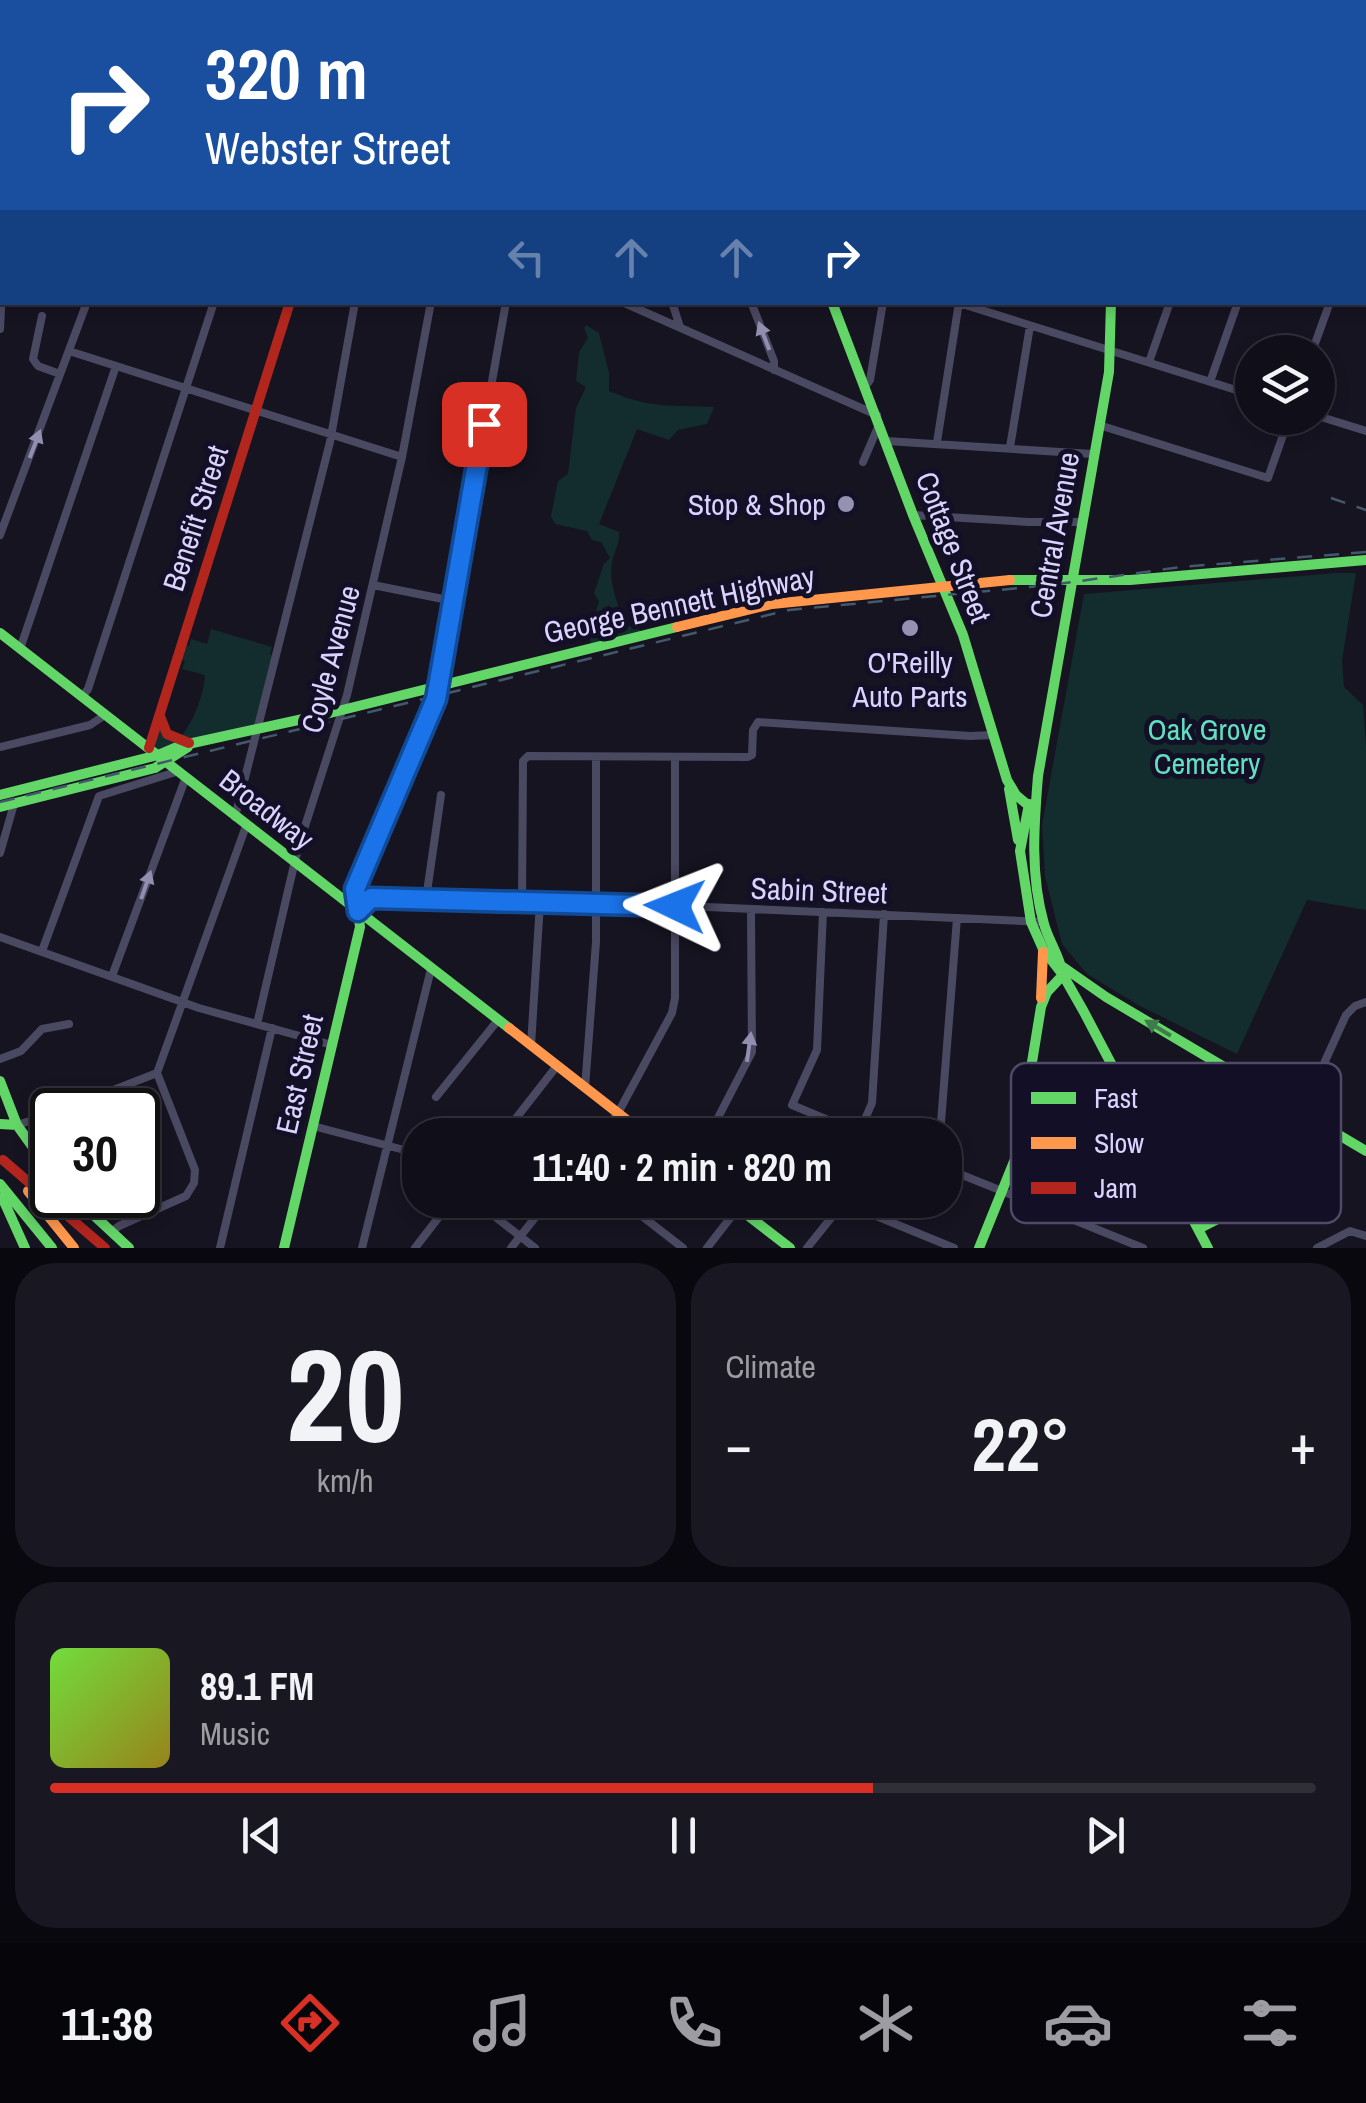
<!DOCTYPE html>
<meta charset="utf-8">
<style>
:root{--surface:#100f19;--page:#191822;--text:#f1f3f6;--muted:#9c9ca2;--line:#302f38;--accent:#d93025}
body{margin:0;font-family:"Archivo Narrow",sans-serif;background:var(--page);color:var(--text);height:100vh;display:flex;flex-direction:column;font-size:38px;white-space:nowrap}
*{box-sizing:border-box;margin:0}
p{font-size:32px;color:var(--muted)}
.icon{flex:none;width:55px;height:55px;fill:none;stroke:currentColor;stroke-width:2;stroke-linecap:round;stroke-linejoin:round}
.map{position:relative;height:1248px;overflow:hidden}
.side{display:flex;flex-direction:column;gap:15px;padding:15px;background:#09080e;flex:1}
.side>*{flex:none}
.banner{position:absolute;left:0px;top:0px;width:1368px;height:305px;box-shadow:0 5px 15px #0003,0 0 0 2px var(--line);background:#1a4fa0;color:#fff;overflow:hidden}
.controls{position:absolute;left:1235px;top:335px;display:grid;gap:20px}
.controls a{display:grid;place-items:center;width:100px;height:100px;border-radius:50%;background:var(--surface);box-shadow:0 5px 15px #0003,0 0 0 2px var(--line);font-size:50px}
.speed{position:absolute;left:30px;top:1088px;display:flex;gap:20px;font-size:50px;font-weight:700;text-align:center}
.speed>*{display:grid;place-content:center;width:130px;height:130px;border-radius:50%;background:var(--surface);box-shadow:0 5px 15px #0003,0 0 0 2px var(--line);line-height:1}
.speed .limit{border:5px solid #111;border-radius:15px;background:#fff;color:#111}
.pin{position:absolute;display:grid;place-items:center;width:85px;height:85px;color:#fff;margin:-42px;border-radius:20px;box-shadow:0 5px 15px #0006}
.me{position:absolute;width:110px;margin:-55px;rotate:272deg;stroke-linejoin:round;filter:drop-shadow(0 0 8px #0008)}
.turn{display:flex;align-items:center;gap:35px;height:210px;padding:0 40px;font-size:45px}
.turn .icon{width:130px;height:130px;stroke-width:2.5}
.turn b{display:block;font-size:70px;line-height:85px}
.lanes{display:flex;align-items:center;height:95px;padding:0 40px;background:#0003;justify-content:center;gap:50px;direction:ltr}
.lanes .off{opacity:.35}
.big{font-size:75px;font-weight:800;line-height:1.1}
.side .widget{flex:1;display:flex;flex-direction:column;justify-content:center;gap:15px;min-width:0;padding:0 35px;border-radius:40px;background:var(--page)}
.side .dial{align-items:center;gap:0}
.dial b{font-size:130px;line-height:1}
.song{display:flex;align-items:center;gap:30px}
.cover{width:120px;height:120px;border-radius:15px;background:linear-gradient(135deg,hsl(100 70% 55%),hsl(50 70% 35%))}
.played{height:10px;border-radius:5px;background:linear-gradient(90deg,var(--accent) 65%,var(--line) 65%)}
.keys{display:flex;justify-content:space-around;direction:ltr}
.heat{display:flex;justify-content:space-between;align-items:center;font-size:55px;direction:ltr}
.side .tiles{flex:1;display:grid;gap:15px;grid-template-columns:1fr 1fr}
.widget:last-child{grid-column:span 2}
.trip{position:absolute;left:402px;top:1118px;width:560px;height:100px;border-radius:40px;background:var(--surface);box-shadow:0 5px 15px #0003,0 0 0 2px var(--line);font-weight:800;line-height:100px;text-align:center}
.menu{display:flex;height:160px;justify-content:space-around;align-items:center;background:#06060a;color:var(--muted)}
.menu .icon{width:70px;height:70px}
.menu .selected{color:var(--accent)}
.menu b{font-size:45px;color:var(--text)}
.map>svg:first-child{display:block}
.green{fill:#132c2d}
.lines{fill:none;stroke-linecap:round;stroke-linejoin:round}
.street{stroke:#4a4962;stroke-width:8}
.fast{stroke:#63d668;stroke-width:10}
.slow{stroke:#ff974d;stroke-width:10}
.jam{stroke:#b3261e;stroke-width:10}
.rail{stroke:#43596b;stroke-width:2.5;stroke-dasharray:15 12;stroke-linecap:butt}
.oneway{fill:#928eb0}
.oneway2{fill:#3f7c4a}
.route-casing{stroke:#114b97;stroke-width:25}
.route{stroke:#1a73e8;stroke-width:18}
.poi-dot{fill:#9591b1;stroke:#130f26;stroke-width:4}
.labels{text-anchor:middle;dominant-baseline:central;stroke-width:10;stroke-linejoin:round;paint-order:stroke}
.poi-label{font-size:30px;fill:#d9d4ff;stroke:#130f26;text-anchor:end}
.street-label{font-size:30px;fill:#d9d4ff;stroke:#130f26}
.park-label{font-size:30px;fill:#5fe0c0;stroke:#130f26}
.key{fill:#130f26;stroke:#4e4a67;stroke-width:2.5}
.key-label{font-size:28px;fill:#d9d4ff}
</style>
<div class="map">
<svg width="1366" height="1248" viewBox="0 0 1366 1248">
<rect width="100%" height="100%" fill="#161421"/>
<path class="green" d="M586 325 599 333 609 373V391C651 409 671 405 714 407L707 424 678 430 669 440 637 429 599 524 619 532C620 546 614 550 612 563 608 581 619 608 625 626H637L643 635 591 647 589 631 599 602 594 593 604 564 610 558 601 542 592 540 587 531 555 524 551 516 558 481 568 474 576 408 586 387 576 381 579 352 588 338 584 328Z
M1336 573H1356L1342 661 1344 687 1363 705 1366 746V910L1307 900 1237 1054 1138 1005 1087 974 1062 944 1045 876 1042 825 1084 594Z
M211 629 272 647 270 654 278 657 262 728 155 751 159 721 179 739C193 724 204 694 205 675L182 669 185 661 179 659 185 645 189 646 191 639 207 644Z"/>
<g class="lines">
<path class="street" d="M312 0 313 2
M554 0 555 2
M634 0 635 2
M16 2V0
M115 2 116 0
M197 2V0
M260 2 261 0
M457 2 458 0
M768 2 769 0
M856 2 857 0
M980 2V0
M1201 2 1202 0
M1274 2 1275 0
M1342 2 1343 0
M1365 205 1366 202
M622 302 877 415
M672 302 680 327
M751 302 774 361V370
M956 302 1252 395
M42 316 33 359 38 366 60 374
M0 329 2 290
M69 351 402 457
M1312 352 1330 302
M1149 362 1170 302
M1210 382 1238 302
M865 387 870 380 883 302
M1318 416 1366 431
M1099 425 1268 478 1289 418
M886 441 1093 454
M937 442 959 302
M1010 447 1030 326
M863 462 878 427
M913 515 1029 522H1082
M0 535 87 302
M373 585 453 601
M20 649 116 366
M82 697 88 689 214 302
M0 747 90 725 105 715
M235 817 330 442 355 302
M0 853 14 804
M426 899 441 795
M522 902 523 761 528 756 748 757 752 755 753 730 758 722 970 736 993 735
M358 911 374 898 684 906 1044 922
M358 911 355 889 436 699 506 302
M823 912 817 1050 792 1105 864 1135
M0 937 199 1008 332 1045
M42 951 99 796 179 771
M112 976 186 777
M257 1024 298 848 347 695 402 457 431 302
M531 1045 540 903
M0 1059 21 1051 42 1029 69 1024
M585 1088 596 942V757
M436 1097 498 1020
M62 1110 157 1073 246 826
M1301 1114 1346 1015 1355 1006 1366 1002
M1023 1117 1121 1162 1154 1147
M17 1125 52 1114
M313 1126 408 1151 420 1158
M859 1133 872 1103 884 914
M503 1135 556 1067
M601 1135 618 1113 672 1013 675 998V758
M709 1135 752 1052 751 910
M940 1135 957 918
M1165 1166 1206 1143 1245 1081
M945 1168 1143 1248
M125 1195 134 1218
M474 1200 535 1248
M648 1200 638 1213 683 1248
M837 1200 954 1248
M111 1232 119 1226 186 1196 194 1183 195 1170 157 1073
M220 1248 272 1028
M362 1248 431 969
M415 1248 452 1200
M511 1248 549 1200
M707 1248 738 1208
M807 1248 843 1203
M1317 1248 1350 1231 1366 1236"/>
<path class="fast" d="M389 2 390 0
M832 302 913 515 963 635 1007 780 1016 795 1035 811
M1010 580H1130L1366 560
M0 633 509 1028
M1009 789 1018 840
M0 795 158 755 179 746 326 714 677 627
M1029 804 1020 851 1031 922 1043 949 1063 975 1084 1012 1208 1248
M0 807 155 768 188 747
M1063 967 1106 997 1366 1151
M0 1081 17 1125 52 1174
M0 1124 17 1125
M0 1184 52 1248
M72 1195 129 1248
M2 1197 25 1248
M728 1200 790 1248
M1198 1229 1255 1200 1307 1117
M284 1248 360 927 358 911
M979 1248 1017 1154 1041 1007 1047 992 1063 975C1060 956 1049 942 1044 924 1030 875 1034 825 1038 776L1109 372 1111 302"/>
<path class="slow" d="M714 0 715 2
M1107 0V2
M677 627 772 604 1010 580
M1041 998 1043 952
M509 1028 646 1135
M28 1191 74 1248"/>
<path class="jam" d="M1365 170 1366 171
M160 716 167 734 189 743
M149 748 290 302
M3 1160 105 1248"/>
<path class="rail" d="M1331 498 1366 510
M0 802 789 610 1051 585 1181 567 1366 552"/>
</g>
<defs><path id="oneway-solid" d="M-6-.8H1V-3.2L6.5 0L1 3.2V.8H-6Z" transform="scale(2.5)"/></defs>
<g class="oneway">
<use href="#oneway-solid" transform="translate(764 336) rotate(-111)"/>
<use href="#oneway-solid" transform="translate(35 444) rotate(-69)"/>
<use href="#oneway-solid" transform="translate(146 885) rotate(-71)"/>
<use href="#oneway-solid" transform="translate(749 1047) rotate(-82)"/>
</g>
<use class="oneway2" href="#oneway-solid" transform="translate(1158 1028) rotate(-149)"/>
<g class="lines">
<g class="route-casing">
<path id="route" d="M484 424 436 699 355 889 358 911 371 898 675 906"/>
</g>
<use href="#route" class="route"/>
</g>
<g class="poi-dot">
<circle cx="846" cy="504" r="10"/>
<circle cx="910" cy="628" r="10"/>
</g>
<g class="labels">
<g class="poi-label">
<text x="826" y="504">Stop &amp; Shop</text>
<text x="910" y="662" text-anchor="middle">O'Reilly<tspan x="910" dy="34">Auto Parts</tspan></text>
</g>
<g class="street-label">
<text transform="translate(195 518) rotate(-72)">Benefit Street</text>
<text transform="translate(1054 535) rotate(-80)">Central Avenue</text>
<text transform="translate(954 547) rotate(69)">Cottage Street</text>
<text transform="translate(679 604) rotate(-12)">George Bennett Highway</text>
<text transform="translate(330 659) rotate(-75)">Coyle Avenue</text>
<text transform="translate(267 809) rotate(38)">Broadway</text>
<text transform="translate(819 890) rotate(2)">Sabin Street</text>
<text transform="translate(299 1074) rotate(-77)">East Street</text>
</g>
<g class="park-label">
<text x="1207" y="729">Oak Grove<tspan x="1207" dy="34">Cemetery</tspan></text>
</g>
</g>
<rect x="1011" y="1063" width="330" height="160" rx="15" class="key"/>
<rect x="1031" y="1092" width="45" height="12" fill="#63d668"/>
<rect x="1031" y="1137" width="45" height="12" fill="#ff974d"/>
<rect x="1031" y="1182" width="45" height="12" fill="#b3261e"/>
<g class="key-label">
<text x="1094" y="1108">Fast</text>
<text x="1094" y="1153">Slow</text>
<text x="1094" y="1198">Jam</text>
</g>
</svg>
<div class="controls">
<a><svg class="icon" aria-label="layers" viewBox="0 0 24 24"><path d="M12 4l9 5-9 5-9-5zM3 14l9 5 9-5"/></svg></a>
</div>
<div class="speed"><div class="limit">30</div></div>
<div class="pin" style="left:484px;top:424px;background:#d93025"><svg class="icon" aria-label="arrive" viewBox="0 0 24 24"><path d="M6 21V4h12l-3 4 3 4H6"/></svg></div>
<svg class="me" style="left:675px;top:906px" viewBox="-20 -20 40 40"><path d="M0-17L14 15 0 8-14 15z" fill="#1a73e8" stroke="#fff" stroke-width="4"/></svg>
<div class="trip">11:40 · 2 min · 820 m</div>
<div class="banner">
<div class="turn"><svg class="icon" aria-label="right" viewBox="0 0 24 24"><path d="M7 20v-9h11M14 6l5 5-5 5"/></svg><div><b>320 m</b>Webster Street</div></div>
<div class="lanes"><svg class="icon off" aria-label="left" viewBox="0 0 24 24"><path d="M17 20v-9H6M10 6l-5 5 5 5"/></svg><svg class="icon off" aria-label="ahead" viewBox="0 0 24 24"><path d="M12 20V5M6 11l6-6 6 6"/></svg><svg class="icon off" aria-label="ahead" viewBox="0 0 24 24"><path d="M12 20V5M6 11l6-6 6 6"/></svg><svg class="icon" aria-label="right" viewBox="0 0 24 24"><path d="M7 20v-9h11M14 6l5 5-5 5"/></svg></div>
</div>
</div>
<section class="side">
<div class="tiles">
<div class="widget dial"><b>20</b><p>km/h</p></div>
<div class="widget"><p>Climate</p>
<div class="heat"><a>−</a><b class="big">22°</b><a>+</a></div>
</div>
<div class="widget">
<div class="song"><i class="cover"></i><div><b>89.1 FM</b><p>Music</p></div></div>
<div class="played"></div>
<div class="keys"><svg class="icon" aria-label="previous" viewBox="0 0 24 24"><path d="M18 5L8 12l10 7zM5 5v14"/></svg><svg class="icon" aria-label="pause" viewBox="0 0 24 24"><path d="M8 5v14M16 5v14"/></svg><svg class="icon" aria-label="next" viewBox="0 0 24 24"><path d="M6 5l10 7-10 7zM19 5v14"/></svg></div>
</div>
</div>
</section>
<nav class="menu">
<b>11:38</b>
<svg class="icon selected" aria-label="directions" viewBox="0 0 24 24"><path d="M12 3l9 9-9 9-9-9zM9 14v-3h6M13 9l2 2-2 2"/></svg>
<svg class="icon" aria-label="music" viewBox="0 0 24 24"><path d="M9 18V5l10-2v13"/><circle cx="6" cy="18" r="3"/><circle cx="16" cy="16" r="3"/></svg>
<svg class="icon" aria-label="phone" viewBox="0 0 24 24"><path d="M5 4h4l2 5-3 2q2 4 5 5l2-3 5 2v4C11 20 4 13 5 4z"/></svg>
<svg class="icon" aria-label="climate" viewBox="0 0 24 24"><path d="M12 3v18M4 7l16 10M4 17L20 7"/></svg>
<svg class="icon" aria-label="car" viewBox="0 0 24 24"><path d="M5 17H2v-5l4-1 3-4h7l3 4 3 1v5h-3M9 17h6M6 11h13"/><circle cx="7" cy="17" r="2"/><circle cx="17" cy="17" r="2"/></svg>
<svg class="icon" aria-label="filters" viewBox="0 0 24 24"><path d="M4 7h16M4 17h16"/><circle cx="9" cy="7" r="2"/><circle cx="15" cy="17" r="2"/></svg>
</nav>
